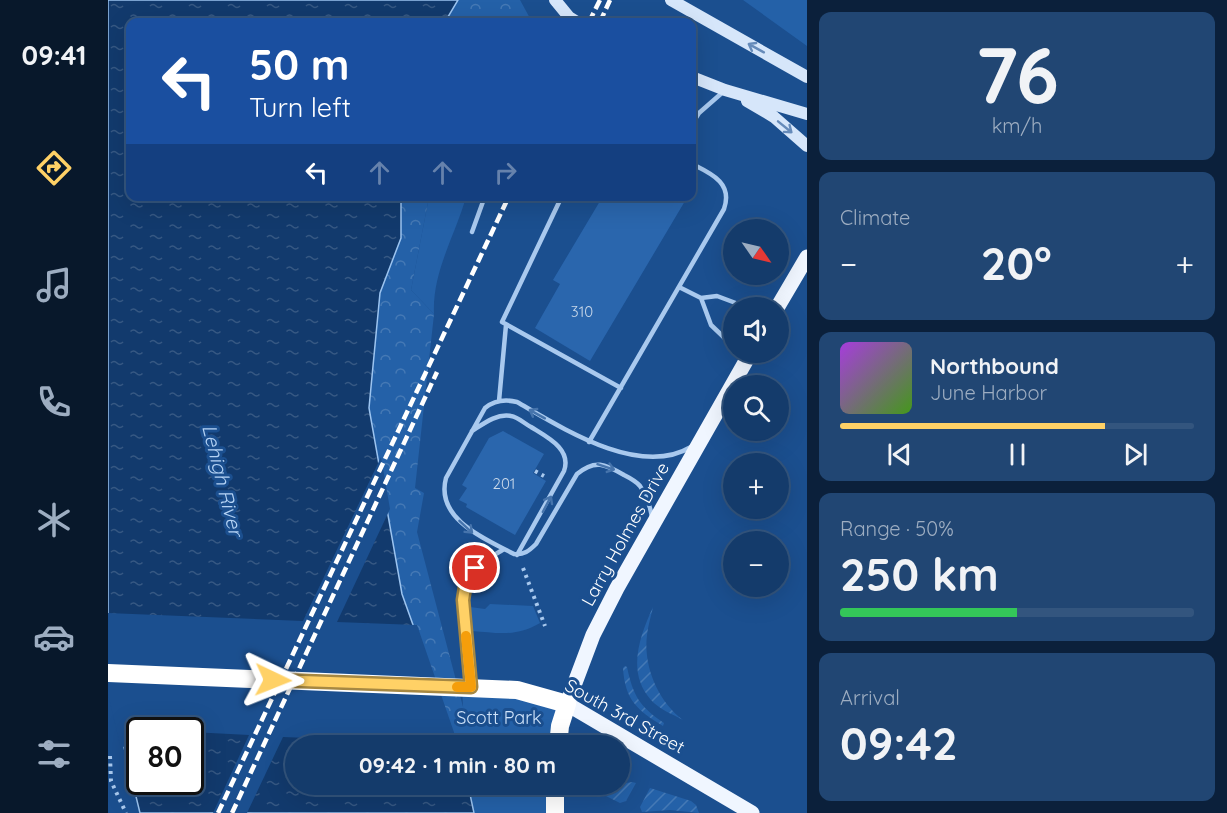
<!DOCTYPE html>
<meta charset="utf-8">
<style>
:root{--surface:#143b6b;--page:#214673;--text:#f1f3f6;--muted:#9dadc1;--line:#33557e;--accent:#ffd166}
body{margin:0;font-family:Quicksand,sans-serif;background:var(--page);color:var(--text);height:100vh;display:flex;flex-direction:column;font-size:22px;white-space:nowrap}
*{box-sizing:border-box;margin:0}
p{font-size:20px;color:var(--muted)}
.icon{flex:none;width:33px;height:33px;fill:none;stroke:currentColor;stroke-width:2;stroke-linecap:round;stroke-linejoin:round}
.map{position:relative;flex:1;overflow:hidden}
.sheet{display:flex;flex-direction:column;gap:12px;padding:12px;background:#0b203b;width:420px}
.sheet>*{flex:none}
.guide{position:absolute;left:18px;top:18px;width:570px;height:183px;border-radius:12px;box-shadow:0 6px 24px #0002,0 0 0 2px var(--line);background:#1a4fa0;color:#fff;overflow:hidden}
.needle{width:39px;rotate:124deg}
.tools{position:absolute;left:615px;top:219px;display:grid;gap:12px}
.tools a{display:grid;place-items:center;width:66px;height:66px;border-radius:50%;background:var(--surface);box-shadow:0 6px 24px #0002,0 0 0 2px var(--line);font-size:30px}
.speed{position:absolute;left:18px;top:717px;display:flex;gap:12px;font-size:30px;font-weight:700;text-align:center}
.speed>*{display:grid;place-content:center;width:78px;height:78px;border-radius:50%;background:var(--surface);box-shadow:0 6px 24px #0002,0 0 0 2px var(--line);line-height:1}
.speed .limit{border:3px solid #111;border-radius:9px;background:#fff;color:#111}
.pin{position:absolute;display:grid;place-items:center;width:51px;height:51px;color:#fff;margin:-26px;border:3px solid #fff;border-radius:50%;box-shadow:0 2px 6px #0007}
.me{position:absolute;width:66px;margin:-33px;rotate:92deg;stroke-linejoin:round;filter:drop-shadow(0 0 4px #0008)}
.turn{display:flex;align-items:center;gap:21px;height:126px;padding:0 24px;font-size:27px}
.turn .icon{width:78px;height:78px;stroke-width:2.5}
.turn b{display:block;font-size:42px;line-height:51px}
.lanes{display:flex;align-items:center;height:57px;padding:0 24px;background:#0003;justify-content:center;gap:30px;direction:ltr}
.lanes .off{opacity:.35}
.big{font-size:45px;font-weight:700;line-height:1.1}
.sheet .card{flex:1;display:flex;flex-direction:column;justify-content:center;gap:9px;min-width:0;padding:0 21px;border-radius:12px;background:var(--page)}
.sheet .dial{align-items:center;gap:0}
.dial b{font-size:78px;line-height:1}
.song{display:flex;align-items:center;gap:18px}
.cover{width:72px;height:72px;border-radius:9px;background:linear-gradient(135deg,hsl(280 70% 55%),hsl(100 70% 35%))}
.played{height:6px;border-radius:3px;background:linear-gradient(90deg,var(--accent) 75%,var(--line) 75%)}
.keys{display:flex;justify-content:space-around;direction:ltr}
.heat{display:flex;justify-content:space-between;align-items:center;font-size:33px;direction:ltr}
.charge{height:9px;border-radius:4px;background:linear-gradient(90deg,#34c759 50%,var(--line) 0)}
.trip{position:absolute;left:177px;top:735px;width:345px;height:60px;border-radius:30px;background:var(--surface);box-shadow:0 6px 24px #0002,0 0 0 2px var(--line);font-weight:700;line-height:60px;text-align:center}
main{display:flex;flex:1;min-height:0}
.dock{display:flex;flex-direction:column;width:108px;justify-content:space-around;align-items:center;background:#08182b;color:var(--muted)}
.dock .icon{width:42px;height:42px}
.dock .on{color:var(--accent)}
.dock b{font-size:27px;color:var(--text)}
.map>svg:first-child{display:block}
.green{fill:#2461a8}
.forest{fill:url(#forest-crowns)}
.garden{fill:url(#garden-furrows)}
.water{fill:url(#water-ripples);stroke:#9cc4f0;stroke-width:1.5;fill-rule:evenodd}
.pier{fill:#1b4f8f}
.building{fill:#2a66ad}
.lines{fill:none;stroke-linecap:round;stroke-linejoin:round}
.path{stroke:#a9c9ee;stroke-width:4;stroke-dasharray:3 4.5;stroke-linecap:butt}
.lane{stroke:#a9c9ee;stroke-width:4.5}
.secondary{stroke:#d6e6fa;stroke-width:12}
.primary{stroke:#f0f6ff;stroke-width:15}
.highway{stroke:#fff;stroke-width:18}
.rail{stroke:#fff;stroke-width:4.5;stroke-dasharray:10 4.5;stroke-linecap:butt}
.oneway{stroke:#668bba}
.oneway2{stroke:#4674ac}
.route-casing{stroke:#a68842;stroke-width:15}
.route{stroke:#ffd166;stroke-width:10}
.slow{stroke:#f59e0b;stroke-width:10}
.labels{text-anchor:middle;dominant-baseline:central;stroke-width:6;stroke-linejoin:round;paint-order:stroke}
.number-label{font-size:15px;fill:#cad9ea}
.street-label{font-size:18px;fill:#fff;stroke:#1b4f8f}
.park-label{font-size:18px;fill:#cfe3fa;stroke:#1b4f8f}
.water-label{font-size:20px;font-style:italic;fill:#b5d3f5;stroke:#1b4f8f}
</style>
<main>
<nav class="dock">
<b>09:41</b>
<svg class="icon on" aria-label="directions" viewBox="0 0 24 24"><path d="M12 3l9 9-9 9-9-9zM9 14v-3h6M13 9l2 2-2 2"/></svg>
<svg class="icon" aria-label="music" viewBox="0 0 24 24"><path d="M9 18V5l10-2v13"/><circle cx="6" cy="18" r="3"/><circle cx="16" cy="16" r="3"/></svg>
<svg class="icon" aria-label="phone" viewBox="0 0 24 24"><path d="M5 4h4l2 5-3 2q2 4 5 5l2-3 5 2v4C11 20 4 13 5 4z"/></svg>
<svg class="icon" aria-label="climate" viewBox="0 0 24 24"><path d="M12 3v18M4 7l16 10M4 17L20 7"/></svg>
<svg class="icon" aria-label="car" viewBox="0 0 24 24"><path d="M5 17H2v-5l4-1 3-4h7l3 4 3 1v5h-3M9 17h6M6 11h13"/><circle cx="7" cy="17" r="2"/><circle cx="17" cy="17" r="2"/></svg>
<svg class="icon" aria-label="filters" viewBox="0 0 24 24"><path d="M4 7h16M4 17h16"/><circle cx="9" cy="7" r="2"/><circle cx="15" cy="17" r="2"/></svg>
</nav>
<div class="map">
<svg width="699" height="813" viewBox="0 0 699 813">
<defs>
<pattern id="forest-crowns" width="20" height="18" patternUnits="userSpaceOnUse" patternTransform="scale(1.5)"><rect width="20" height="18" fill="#2461a8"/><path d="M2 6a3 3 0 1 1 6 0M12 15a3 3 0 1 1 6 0" fill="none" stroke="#4579b5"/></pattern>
<pattern id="garden-furrows" width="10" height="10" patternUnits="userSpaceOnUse" patternTransform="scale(1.5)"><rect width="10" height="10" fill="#2461a8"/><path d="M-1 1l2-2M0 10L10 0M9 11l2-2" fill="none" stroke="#4579b5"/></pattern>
<pattern id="water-ripples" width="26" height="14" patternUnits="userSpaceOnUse" patternTransform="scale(1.5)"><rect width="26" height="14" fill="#123a6d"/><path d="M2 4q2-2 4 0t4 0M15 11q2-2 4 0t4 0" fill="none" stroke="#365883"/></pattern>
</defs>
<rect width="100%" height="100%" fill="#1b4f8f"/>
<path class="green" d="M635 0H699V46Z
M321 197H358C347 236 324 272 326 314L303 290Z
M382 604 425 606 432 623C409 637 390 633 364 631L362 607 377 609Z
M354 687 459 704 450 745H357Z
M360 785H447V813H366Z"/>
<path class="forest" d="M350 0H412L424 22H337Z
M293 197H321L303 290 326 314 307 488 316 493 309 532 365 745H348L294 594 261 408 272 293 293 238Z"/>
<path class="garden" d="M545 607C543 616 540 626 539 635 535 666 550 701 575 720 564 714 551 709 543 700 518 672 532 636 545 607Z
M517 666 519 667C525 696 532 707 556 723L555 726C529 710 517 700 515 668Z
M524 782 528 783 518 801 512 803 492 793 502 786Z
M542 788 583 801 588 805 591 813 562 810 534 812 532 807Z"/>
<path class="water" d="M0 0H350L337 22H22V196L293 197V238L272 293 261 408 294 594 348 745 188 746V784L360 785 366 813H32L0 681ZM32 730H82V782H32Z"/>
<path class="pier" d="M273 457 282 509 229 622 309 625 350 744 175 737 139 813H105L141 735 83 732 82 730H32L31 734 13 749 0 694V613L195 621Z"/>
<path class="building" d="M495 196H580L482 361 427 328 452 284 445 280Z
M395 431 436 454 425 473 438 481 407 535 358 507 359 504 351 500 359 488 354 485 381 438Z"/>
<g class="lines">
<path class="path" d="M427 471 436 476
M415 568 437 626
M2 756 3 781 18 813"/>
<path class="lane" d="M584 124 591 113 615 92
M454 196 394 322 513 388
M364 232 377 196
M571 287 593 298 609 296 641 308
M593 298 603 325 626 347
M391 401 398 325
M364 431C375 424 389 413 403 416 410 417 417 424 423 427 439 437 464 449 456 471L409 555
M481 442 616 209C625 183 604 174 584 164
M544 517C542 506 539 496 532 486 528 481 522 478 516 475 497 464 487 459 469 474L428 544C421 551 416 555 406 554 377 539 327 519 338 478L377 408C387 400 397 399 409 402 454 428 531 478 583 447
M362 684 355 600C358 569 372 564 396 549"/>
<path class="secondary" d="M447 0 461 17 469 22
M563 0 699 77
M584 77 617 90 699 114
M639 101 666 117 699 146"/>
<path class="primary" d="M669 308 699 257
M643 352 509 588 485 635 459 704 644 813"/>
<path class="highway" d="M0 673 409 690 459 704 452 726 450 746
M447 813V784"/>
<path class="rail" d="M481 22 492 0
M492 22 502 0
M110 813 401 196
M124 813 329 372"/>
</g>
<defs><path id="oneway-shaft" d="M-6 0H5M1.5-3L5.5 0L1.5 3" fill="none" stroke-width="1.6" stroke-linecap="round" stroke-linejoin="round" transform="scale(1.5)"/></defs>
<g class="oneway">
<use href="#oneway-shaft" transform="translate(648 48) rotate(-151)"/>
<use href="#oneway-shaft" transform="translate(677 127) rotate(39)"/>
</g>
<g class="oneway2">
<use href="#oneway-shaft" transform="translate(429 414) rotate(-151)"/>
<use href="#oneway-shaft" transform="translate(498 467) rotate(18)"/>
<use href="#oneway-shaft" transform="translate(439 504) rotate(-62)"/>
<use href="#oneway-shaft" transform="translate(358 527) rotate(43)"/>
</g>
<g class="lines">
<g class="route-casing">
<path id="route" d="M165 680 363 687 355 600 358 581 367 568"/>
</g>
<use href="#route" class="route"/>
<path class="slow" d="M349 687H363L358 636"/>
</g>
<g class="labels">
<g class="number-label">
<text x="474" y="311">310</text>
<text x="396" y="483">201</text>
</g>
<g class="street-label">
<text transform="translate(517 534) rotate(-61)">Larry Holmes Drive</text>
<text transform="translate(517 716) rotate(29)">South 3rd Street</text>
</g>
<g class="park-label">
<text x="391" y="717">Scott Park</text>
</g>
<g class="water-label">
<text transform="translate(115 480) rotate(76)">Lehigh River</text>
</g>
</g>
</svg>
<div class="tools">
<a><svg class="needle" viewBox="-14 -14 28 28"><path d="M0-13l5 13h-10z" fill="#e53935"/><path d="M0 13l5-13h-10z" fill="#9dadc1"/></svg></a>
<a><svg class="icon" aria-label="sound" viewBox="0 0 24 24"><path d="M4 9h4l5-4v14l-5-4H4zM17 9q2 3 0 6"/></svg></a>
<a><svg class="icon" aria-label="search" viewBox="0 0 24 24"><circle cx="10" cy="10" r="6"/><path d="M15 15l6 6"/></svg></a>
<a>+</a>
<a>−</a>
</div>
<div class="speed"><div class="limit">80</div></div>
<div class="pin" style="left:367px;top:568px;background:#d93025"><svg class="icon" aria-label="arrive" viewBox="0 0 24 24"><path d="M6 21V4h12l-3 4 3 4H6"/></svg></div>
<svg class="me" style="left:165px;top:680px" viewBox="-20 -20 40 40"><path d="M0-17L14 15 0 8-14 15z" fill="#ffd166" stroke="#fff" stroke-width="4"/></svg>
<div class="trip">09:42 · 1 min · 80 m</div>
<div class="guide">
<div class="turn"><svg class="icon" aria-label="left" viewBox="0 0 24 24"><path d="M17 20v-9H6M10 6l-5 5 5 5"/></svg><div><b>50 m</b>Turn left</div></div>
<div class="lanes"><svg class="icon" aria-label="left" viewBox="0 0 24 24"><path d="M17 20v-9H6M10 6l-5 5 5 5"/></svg><svg class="icon off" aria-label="ahead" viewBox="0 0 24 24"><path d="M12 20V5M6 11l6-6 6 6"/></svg><svg class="icon off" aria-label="ahead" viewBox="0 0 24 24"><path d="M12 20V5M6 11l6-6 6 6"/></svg><svg class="icon off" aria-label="right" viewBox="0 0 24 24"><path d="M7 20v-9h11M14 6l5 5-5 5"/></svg></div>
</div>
</div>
<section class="sheet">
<div class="card dial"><b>76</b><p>km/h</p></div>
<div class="card"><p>Climate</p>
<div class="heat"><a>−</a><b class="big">20°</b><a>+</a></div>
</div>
<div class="card">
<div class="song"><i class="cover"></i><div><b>Northbound</b><p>June Harbor</p></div></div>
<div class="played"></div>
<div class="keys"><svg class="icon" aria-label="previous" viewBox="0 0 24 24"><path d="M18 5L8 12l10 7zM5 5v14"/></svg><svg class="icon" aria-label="pause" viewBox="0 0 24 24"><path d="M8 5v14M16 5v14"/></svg><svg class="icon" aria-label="next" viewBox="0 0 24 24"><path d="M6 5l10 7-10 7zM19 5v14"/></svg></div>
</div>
<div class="card"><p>Range · 50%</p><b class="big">250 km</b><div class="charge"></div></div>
<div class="card"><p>Arrival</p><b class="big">09:42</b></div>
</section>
</main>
